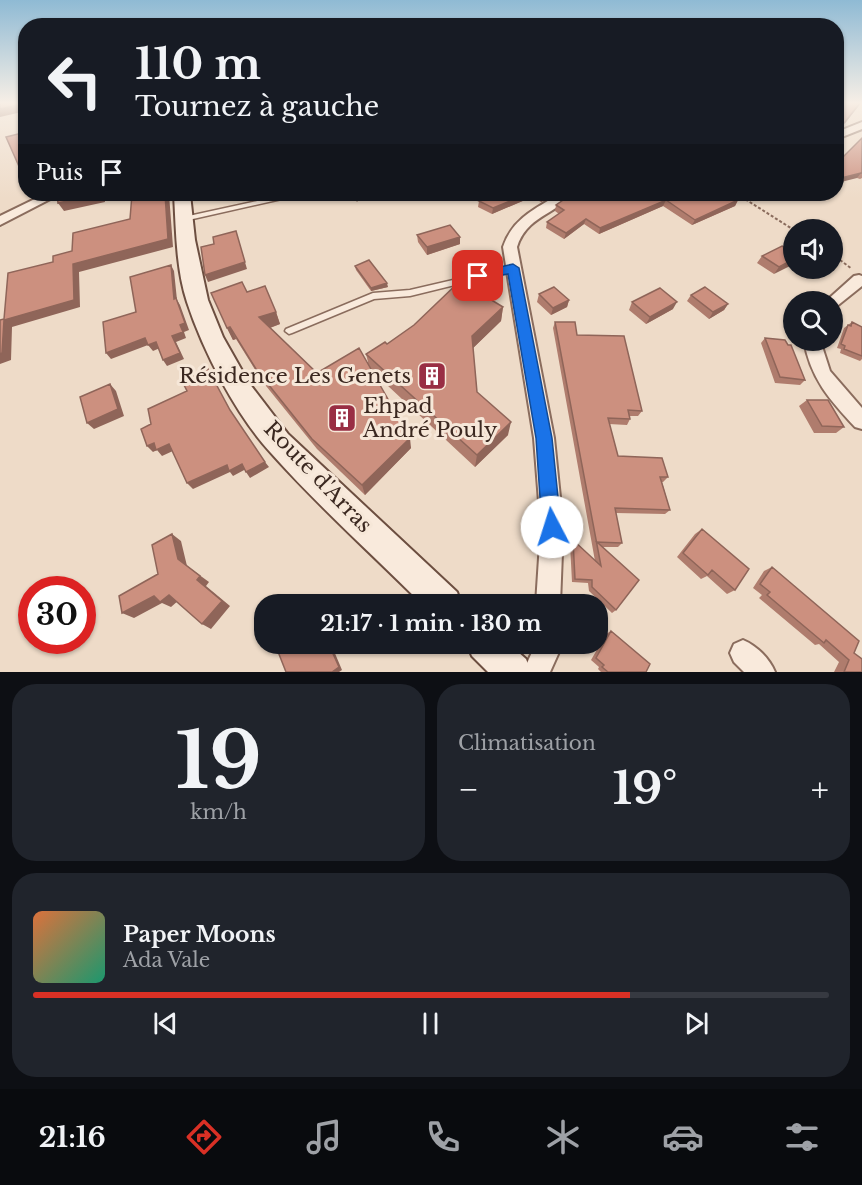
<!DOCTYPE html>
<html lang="fr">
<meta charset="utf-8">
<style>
:root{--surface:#171b24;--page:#20242c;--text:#f1f3f6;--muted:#9ea1a6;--line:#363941;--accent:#d93025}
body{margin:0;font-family:"Libre Baskerville",serif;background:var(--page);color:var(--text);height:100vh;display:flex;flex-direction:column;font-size:22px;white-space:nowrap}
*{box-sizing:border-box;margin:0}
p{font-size:20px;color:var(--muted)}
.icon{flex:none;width:33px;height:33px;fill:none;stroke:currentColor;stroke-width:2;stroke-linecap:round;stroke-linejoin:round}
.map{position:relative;height:672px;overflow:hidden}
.panel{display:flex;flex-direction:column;gap:12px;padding:12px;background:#0d0f14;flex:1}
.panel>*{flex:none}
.hud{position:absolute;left:18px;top:18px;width:826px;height:183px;border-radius:24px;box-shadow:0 2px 4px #0004;background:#171b24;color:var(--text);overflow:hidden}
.tools{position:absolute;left:783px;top:219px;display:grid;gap:12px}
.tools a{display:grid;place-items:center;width:60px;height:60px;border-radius:50%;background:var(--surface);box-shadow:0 2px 4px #0004;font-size:30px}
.speed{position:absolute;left:18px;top:576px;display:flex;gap:12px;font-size:30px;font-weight:700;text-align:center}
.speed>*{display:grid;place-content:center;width:78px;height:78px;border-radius:50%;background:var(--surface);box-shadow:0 2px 4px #0004;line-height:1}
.speed .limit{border:9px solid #d22;background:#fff;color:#111}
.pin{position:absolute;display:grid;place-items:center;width:51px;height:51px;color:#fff;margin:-26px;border-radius:12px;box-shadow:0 3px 9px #0006}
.me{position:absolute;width:66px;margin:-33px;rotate:355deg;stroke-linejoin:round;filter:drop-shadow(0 0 4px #0008)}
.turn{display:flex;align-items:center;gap:21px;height:126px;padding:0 18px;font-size:27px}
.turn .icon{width:78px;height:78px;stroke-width:2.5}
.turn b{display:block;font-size:42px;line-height:51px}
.then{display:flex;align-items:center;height:57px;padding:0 18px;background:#0003;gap:12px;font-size:22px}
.big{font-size:45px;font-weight:700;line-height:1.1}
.panel .tile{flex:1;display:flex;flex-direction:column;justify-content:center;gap:9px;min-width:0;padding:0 21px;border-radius:24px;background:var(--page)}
.panel .dial{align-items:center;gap:0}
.dial b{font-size:78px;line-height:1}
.song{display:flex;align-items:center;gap:18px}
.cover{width:72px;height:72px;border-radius:9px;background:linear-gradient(135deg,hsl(20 70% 55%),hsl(160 70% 35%))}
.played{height:6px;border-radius:3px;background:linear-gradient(90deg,var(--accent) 75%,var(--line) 75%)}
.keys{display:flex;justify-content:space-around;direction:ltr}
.heat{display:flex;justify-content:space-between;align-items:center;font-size:33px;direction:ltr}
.panel .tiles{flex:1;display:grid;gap:12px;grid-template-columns:1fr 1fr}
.tile:last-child{grid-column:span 2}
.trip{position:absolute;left:254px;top:594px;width:354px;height:60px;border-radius:24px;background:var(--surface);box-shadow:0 2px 4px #0004;font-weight:700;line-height:60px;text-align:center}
.tabs{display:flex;height:96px;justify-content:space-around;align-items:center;background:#090b0e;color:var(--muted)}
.tabs .icon{width:42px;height:42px}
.tabs .active{color:var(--accent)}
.tabs b{font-size:27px;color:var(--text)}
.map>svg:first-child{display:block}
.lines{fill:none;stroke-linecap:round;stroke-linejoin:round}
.service-casing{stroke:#8a6c5d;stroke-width:3}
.minor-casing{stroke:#8a6c5d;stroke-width:4}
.secondary-casing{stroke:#6c4e40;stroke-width:4}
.path{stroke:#8a6c5d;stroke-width:2;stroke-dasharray:3 2;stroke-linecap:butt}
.service{fill:#f9eadc;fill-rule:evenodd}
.minor{fill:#f9eadc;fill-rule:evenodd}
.secondary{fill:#f9eadc;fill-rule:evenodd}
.wall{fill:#af7c6d}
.shaded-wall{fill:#8f6559}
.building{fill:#cc907f;stroke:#8f6559;stroke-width:1.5}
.route{fill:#1a73e8;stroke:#114b97;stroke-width:1.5}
.labels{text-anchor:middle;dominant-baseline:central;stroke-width:6;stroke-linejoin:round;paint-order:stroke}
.poi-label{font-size:21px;fill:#3b2820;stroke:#f6e7d8;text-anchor:end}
.street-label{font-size:21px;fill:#3b2820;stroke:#f6e7d8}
</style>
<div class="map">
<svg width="862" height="672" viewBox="0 0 862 672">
<rect width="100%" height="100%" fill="#eedbc8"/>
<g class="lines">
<g class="service-casing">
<path id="service" d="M289 194H298L295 196 184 221 181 219 184 217Z
M351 194H357L360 198 357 200 355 199Z
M513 266H516L517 268 516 270 410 296 374 299 292 333 289 334 285 331 286 329 373 293 410 290Z"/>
</g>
<g class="minor-casing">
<path id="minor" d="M862 122V129L837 139V132Z
M45 194H60L0 225V216Z
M560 194H574C555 214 526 217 517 247L554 438 563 527 560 604H536L541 527 534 438 503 247C512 219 536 208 560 194Z
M859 275 862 276V286L837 306 832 307V302H825L854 276Z
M804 340H820L830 371 862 408V429L855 427C830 400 810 378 804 340Z
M743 640C757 646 769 658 775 672H744L734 662 730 653 734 644Z
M533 644H558L559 652 550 672H523L533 650Z"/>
</g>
<g class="secondary-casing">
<path id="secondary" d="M174 194H190L195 240 208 300 223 337 249 383 288 434 457 592 461 604H422C372 554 318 506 271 453 236 415 203 351 187 302 176 269 176 229 174 194Z
M467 644H509L526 659 531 672H488L472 656Z"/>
</g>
<path class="path" d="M737 194 794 230
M832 254 852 269"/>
<use href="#service" class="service"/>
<use href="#minor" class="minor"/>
<use href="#secondary" class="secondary"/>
</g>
<path class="wall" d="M862 138V178L860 179 857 178Z
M494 194H556L541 202 532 197 492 214 478 207 479 201Z
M572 194 738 200 735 206 692 225 663 206 599 234 584 224 564 239 546 228 547 222 559 214 555 211 556 205Z
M417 235 460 244 427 255 418 242Z
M794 253 774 274 757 263 762 256Z
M355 266 388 287 371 291 356 270Z
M247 292 276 312 280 324 270 328 317 373 368 362 366 354 387 344 503 307 501 321 473 348 477 392 508 435 475 467 373 372 411 448 365 495 317 449 262 381 236 339 233 340 227 328Z
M539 294 569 300 567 307 551 315 537 302Z
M691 295 728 304 724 310 709 319 687 301Z
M632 302 673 309 646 324 629 310Z
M555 322 577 335 642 411 638 416H629L630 419 627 425 609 424 618 456 668 477 663 482H662L670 510 665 514 616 513 622 543 618 547H602L616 610 612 613 589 591 588 583 572 582 570 544 573 540 595 561 553 328Z
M852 322 862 327V359L860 361 840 353 841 349 837 348 844 328Z
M765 338 788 345 805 380 800 385 775 383 761 343Z
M807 400 844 427 836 433H814L799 406Z
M702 529 735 590 727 594 707 576 701 579 677 557 695 534Z
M772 567 854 653 862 672H834L839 662 819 644 815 645 759 598 762 595 753 588 764 571Z
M611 631 646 672H601L598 669 599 667 591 660 606 634Z"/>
<path class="shaded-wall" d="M26 103V111L0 117V109Z
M860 103H861L841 128 837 130 839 124Z
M861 173 857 178 837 183V179Z
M100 194H104L105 202 64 211 58 203Z
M165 194H169L173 247 79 272 80 307 12 327 11 360 0 364V354L4 320 73 264Z
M527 194H533L532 197 492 214 493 208Z
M548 194H556L541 202 542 196Z
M666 200 663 206 599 234 600 228Z
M738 200 735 206 692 225 695 220Z
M586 219 584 224 564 239 566 233Z
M236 231 247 269 208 282 205 275Z
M460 237V244L427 255V247Z
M794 259V264L774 274 779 267Z
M171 265 174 271 177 300 180 305 189 330 184 332 186 338 176 342 184 359 167 366 163 360 172 336 180 325 174 299Z
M387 283 388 287 371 291V288Z
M569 300 567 307 551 315 553 308Z
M677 302 673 309 646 324 650 317Z
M728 304 724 310 709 319 713 312Z
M503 307 501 321 471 350 472 336Z
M276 312 280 324 264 330 259 317Z
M230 327 236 339 233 340 227 328Z
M145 338 156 342 160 348 153 351 148 345 111 359 106 353Z
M110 384 116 391 124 416 94 429 87 423Z
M511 422 508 435 475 467 477 455Z
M410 438 411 448 365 495 362 485Z
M154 443 169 444 175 450 162 456 157 450 153 452 147 446Z
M265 462 269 467 250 478 246 472Z
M242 464 246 469 233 476 230 472 193 489 187 483 227 465Z
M172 534 181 541 187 566 209 582 206 586 230 606 211 629 202 624 197 580 178 559Z
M169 595 179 600 171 607 162 603 134 618 122 613 154 596Z
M332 644H338L334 651 342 670 339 672H332L330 647Z"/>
<path class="building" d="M0 103H25L0 109Z
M837 103H860L845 122 839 124V129L837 131Z
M26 132V179L25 180 6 137Z
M862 138V173H861L837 179V163Z
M57 194H100L58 203Z
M132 194H165L168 239 73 264 74 300 4 320 2 353 0 354V320L4 319 8 273 53 262V256L72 251 73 233 130 219Z
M494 194H527L493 208 479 201Z
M538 194H548L542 196Z
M572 194H727L738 200 695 220 666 200 600 228 586 219 566 233 547 222 564 210 556 205Z
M450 225 460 237 427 247 417 235Z
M236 231 245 262 205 275 201 247 214 244 213 237Z
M782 246 794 253V259L779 267 762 256Z
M369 260 387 283 371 288 355 266Z
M171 265 174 299 176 298 185 323 180 325 183 332 172 336 180 353 163 360 156 342 148 345 145 338 106 353 103 322 136 312 130 277Z
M460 281 503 307 472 336 477 392 511 422 477 455 366 354 385 342 387 344 414 325Z
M242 282 247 292 265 286 276 312 259 317 317 373 359 348 410 438 362 485 312 439 256 369 230 327 227 328 211 293Z
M554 287 569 300 553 308 539 294Z
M705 287 728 304 713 312 691 295Z
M660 288 677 302 650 317 632 302Z
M555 322H575L577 335 624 336 642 411 628 410 630 419 608 418 618 456 662 458 668 477H660L670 510 615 508 622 543 597 542 639 580 616 610 592 587V580L575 579 573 540 601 566Z
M852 322 862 327V356L844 349 845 346 841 344 848 325 851 326Z
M765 338 785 340 788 345H791L805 380 780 377Z
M208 369 230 410 265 462 246 472 242 464 229 471 227 465 187 483 169 444 156 450 154 443 147 446 141 429 151 424 148 409 187 391 182 381Z
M110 384 118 409 87 423 80 397Z
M807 400H828L844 427 822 426Z
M702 529 749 569 735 590 712 570 708 575 683 553Z
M172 534 178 559 200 576 197 580 222 601 202 624 169 595 160 602 154 596 122 613 119 596 158 574 152 545Z
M772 567 859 641 854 653 862 659V672H844L849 660 826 640 824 643 767 595 770 592 760 584Z
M611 631 650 664 646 672H608L602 667 604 665 596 658Z
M275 644H332L330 647 339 667 332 672H286Z"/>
<linearGradient id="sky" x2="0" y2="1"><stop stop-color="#8fbad4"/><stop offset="0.52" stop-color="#f7efe6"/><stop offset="1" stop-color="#f7efe6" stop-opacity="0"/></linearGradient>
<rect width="862" height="198" fill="url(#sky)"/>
<path class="route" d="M513 264 519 268 552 438 561 527 558 534 552 536 545 534 542 527 536 438 508 274 478 280 472 276 473 273Z"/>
<defs>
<g id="building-square" transform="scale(1.5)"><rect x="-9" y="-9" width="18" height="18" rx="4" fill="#992e44" stroke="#f6e7d8"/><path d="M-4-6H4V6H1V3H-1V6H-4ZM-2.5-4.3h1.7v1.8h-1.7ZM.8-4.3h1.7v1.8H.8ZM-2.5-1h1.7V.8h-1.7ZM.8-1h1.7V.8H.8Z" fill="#fff"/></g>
</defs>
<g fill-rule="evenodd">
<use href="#building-square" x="432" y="376"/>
<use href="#building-square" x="342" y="418"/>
</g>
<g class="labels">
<g class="poi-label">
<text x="411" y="376">Résidence Les Genets</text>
<text x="363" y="406" text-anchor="start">Ehpad<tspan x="363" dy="24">André Pouly</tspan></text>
</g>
<g class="street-label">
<text transform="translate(318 477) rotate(46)">Route d'Arras</text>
</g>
</g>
</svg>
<div class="tools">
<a><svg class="icon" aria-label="sound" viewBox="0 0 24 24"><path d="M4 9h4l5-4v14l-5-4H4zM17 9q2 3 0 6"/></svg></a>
<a><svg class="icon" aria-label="search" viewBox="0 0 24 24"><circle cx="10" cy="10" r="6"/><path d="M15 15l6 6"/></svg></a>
</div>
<div class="speed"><div class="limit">30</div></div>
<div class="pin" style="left:478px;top:276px;background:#d93025"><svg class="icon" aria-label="arrive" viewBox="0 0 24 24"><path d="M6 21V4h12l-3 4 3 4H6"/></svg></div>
<svg class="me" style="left:552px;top:527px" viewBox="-20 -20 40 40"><circle r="19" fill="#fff"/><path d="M0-13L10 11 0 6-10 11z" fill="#1a73e8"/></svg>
<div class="trip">21:17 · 1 min · 130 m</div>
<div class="hud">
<div class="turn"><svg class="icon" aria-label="left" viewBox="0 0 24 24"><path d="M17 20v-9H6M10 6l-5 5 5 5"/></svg><div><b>110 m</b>Tournez à gauche</div></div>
<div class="then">Puis<svg class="icon" aria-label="arrive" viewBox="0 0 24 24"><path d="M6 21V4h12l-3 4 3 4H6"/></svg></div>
</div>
</div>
<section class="panel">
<div class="tiles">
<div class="tile dial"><b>19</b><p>km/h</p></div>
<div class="tile"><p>Climatisation</p>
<div class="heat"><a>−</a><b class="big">19°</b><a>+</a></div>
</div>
<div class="tile">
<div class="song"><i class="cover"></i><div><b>Paper Moons</b><p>Ada Vale</p></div></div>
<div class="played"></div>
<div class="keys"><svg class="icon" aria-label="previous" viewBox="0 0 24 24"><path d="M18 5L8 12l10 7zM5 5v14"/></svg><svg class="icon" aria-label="pause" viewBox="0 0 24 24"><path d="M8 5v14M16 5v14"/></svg><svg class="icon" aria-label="next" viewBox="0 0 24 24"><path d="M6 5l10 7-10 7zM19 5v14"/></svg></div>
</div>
</div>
</section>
<nav class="tabs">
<b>21:16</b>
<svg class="icon active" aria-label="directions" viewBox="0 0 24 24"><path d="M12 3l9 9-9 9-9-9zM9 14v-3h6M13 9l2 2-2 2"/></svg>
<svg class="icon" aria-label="music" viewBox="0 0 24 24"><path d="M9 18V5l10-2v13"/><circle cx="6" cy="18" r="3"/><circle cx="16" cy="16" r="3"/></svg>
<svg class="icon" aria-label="phone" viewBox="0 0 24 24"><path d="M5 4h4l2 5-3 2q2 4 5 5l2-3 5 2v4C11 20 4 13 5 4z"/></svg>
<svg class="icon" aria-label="climate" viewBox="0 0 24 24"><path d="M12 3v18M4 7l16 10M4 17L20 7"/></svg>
<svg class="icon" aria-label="car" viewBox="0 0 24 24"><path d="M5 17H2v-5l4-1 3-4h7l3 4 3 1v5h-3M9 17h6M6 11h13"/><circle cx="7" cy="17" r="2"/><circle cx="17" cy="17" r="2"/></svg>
<svg class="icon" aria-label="filters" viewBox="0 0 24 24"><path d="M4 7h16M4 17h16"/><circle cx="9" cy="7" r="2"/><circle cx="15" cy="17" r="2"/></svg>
</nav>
